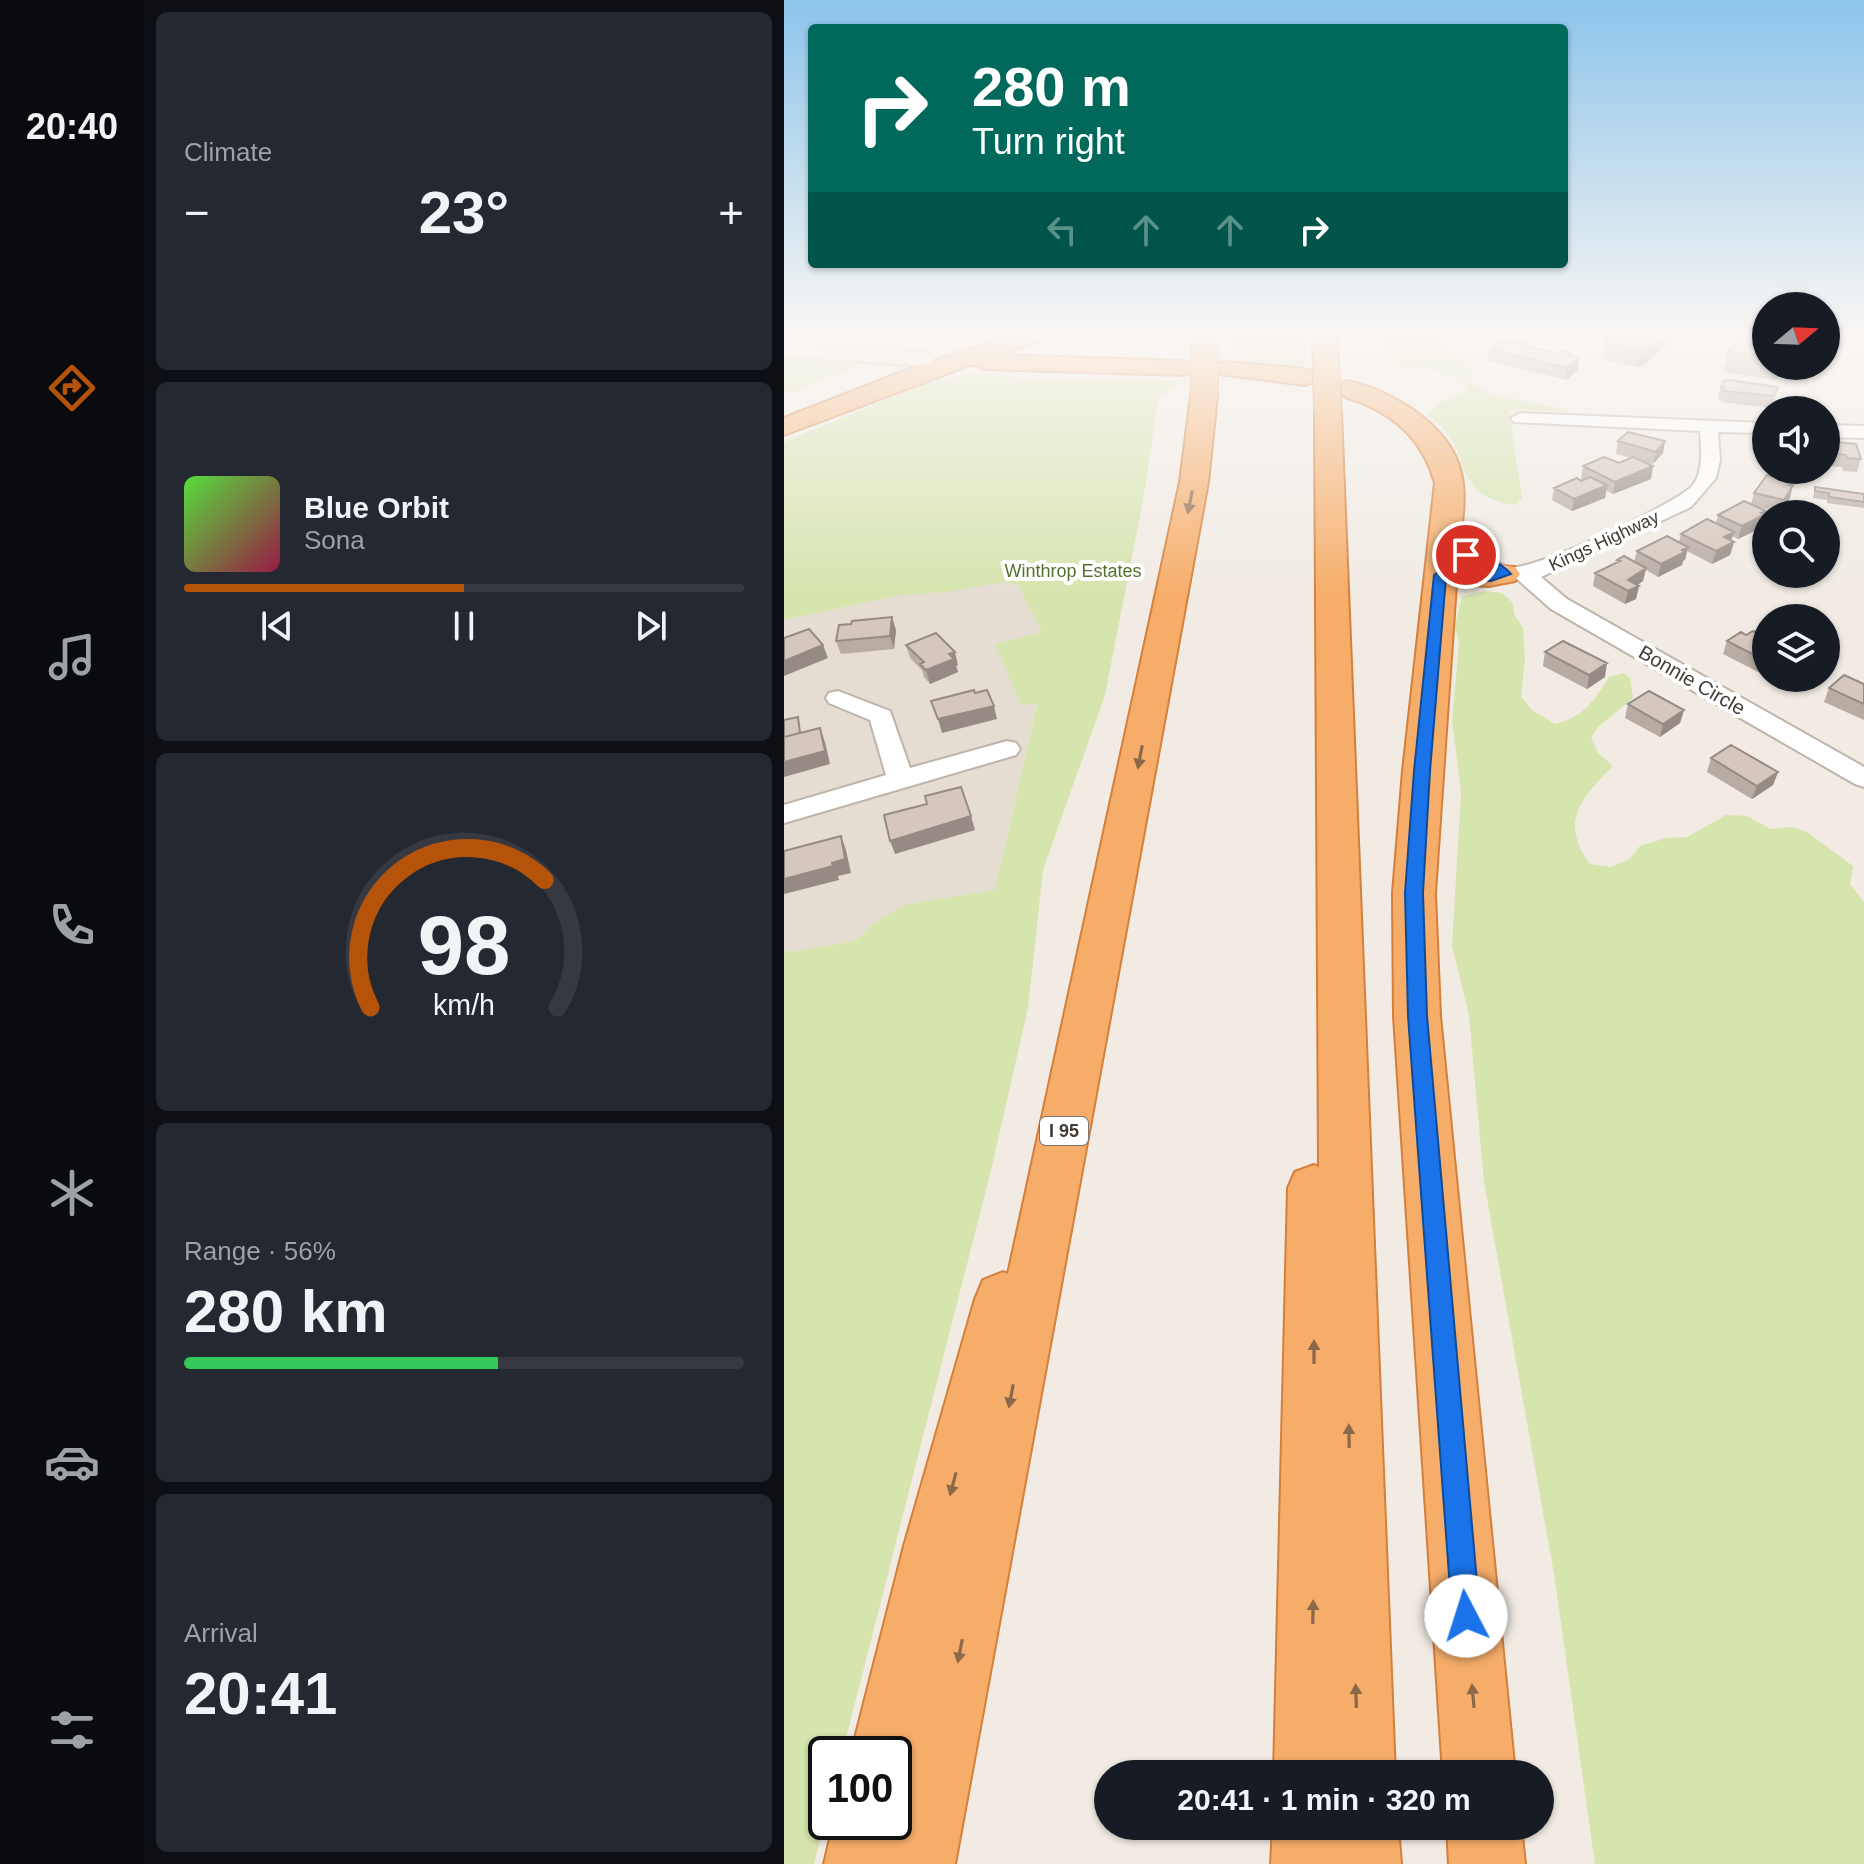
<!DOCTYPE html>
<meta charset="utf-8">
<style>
:root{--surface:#171b24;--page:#242831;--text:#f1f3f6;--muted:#9ea1a6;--line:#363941;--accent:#b45309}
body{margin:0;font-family:Helvetica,sans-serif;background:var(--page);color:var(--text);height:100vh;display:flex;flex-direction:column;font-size:30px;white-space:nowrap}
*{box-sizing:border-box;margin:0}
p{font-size:26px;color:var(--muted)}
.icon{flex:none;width:44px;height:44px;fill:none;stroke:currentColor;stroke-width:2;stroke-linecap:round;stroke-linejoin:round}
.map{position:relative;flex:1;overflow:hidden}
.sheet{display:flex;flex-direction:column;gap:12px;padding:12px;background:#0d0f14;width:640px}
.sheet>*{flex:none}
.top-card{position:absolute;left:24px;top:24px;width:760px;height:244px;border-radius:8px;box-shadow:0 2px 6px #0004;background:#00695c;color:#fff;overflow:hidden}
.needle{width:52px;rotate:71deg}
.tools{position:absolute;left:968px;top:292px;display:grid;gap:16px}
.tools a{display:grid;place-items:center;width:88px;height:88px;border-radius:50%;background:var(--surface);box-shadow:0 2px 6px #0004;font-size:40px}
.speed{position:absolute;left:24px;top:1736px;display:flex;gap:16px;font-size:40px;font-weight:700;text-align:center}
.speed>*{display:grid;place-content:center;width:104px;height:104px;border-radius:50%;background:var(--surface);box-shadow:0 2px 6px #0004;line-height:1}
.speed .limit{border:4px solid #111;border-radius:12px;background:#fff;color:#111}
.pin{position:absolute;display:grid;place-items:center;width:68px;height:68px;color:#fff;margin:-34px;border:4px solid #fff;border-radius:50%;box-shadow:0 2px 8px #0007}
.me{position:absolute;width:88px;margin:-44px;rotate:355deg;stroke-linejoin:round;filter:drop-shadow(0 0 6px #0008)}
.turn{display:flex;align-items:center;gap:28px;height:168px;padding:0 32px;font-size:36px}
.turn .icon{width:104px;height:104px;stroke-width:2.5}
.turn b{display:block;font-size:56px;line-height:68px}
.lanes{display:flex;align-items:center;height:76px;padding:0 32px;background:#0003;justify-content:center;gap:40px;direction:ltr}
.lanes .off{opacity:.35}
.big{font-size:60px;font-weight:600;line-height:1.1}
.sheet .widget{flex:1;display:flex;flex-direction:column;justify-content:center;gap:12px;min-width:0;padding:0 28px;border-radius:12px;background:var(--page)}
.sheet .dial{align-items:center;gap:0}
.dial svg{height:208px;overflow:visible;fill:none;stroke:var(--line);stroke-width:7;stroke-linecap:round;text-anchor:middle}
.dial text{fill:var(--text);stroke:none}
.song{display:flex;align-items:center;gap:24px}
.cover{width:96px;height:96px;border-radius:12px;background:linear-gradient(135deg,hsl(110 70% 55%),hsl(340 70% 35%))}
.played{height:8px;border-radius:4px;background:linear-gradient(90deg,var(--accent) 50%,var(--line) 50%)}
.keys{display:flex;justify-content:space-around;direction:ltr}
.heat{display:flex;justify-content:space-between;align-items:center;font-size:44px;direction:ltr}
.charge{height:12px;border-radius:6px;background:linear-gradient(90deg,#34c759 56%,var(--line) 0)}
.trip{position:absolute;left:310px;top:1760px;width:460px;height:80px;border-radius:40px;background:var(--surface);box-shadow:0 2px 6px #0004;font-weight:600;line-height:80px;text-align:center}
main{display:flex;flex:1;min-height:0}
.tabs{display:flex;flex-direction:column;width:144px;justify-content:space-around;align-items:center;background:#090b0e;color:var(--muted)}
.tabs .icon{width:56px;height:56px}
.tabs .on{color:var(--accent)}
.tabs b{font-size:36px;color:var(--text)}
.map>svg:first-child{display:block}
.residential{fill:#e5dcd2}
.green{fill:#d6e4ae}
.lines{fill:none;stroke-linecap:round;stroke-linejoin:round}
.street-casing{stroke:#bfb4aa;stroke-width:4}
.secondary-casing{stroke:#d2b898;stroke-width:4}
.highway-casing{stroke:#d47f3b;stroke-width:4}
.street{fill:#fff;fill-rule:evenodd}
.secondary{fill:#fbe3c4;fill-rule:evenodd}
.highway{fill:#f6ad6a;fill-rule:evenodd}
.highway-bridge-casing{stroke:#d47f3b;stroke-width:29;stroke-linecap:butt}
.highway-bridge{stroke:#f6ad6a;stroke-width:27}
.wall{fill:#b7aba3}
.shaded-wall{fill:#958b84}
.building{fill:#d5c7bd;stroke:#958b84;stroke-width:2}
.oneway{fill:#8b684a}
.route{fill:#1a73e8;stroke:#114b97;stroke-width:2}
.labels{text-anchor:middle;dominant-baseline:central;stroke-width:8;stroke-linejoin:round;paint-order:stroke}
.far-street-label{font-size:18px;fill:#433a34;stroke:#fff}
.far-park-label{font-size:18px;fill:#53712b;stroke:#fff}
.shield{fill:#fff;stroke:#7b7571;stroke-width:2}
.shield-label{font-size:18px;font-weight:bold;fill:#433a34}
.street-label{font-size:20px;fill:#433a34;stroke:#fff}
</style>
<main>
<nav class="tabs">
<b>20:40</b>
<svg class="icon on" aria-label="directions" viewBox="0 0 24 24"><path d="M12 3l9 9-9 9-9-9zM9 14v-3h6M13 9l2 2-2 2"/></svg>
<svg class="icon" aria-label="music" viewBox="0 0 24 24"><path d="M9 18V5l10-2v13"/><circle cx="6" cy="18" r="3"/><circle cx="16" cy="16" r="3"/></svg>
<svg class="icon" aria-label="phone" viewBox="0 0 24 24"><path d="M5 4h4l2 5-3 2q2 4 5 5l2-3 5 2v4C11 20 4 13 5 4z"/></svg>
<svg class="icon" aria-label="climate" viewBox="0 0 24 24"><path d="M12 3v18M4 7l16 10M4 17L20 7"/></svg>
<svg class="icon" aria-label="car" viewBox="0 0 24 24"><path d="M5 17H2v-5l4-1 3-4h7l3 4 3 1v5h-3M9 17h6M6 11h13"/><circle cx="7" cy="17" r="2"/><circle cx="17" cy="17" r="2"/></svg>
<svg class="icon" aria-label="filters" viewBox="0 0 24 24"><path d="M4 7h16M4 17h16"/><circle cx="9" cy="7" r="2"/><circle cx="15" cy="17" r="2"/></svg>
</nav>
<section class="sheet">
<div class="widget"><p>Climate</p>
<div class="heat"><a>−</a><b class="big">23°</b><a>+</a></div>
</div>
<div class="widget">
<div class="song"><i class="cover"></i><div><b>Blue Orbit</b><p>Sona</p></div></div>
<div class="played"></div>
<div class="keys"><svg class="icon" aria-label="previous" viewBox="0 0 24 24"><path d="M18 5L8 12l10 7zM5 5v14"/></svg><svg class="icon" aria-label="pause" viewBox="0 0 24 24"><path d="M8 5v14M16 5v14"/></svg><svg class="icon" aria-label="next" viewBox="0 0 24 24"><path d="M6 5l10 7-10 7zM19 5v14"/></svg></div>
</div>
<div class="widget dial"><svg viewBox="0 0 100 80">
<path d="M14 69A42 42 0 1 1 86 69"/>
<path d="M14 69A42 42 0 0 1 81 20" stroke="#b45309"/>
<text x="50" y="56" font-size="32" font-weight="700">98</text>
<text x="50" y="72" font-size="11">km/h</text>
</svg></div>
<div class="widget"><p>Range · 56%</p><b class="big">280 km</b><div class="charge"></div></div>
<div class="widget"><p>Arrival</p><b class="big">20:41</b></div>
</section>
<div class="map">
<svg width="1080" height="1864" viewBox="0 0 1080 1864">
<rect width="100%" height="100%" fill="#f1ebe4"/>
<path class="residential" d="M219 582 234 585 258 632 211 644 253 703 211 890 122 904 87 925 71 941 6 952 0 950V620L111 596Z"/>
<path class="green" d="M449 336H521V366C504 372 469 367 453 358Z
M600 336H656L665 353 690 373 686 380 703 393 785 411 725 410 738 498 732 505C661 495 694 449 644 416V413L658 401 683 391 679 383 641 366 620 368 604 355Z
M0 356 69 362 78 364 13 391 0 390Z
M188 374 271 380 394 381 393 387 375 396 359 500 321 695 259 870 244 1008 207 1170 58 1754H42V1816L30 1864H0V950L6 952 71 941 87 925 122 904 211 890 253 704 237 705 211 644 258 632 234 585 219 582 169 591 111 596 0 620V442L140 384Z
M701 591 718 593 728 602 731 616 739 628 741 659 737 697 749 711 771 724C800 717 810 701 825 677L840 673 846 678 849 698 814 727 807 738 814 753 829 766C797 798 775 822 806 864L827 867 846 859 856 846 882 838 903 837 942 815 963 816 987 829 1008 827 1023 832 1069 866 1066 884 1080 902V1864H811L770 1574 700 1182 685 1015 668 946 677 792 668 721 675 644 671 625 678 596Z"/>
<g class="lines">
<g class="street-casing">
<path id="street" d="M736 413 982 423V433L934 432 936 460 932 478 907 507 757 577 783 599 1080 767V787L1071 784 767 609 733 579H712L677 562 651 539 654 535 661 533C681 538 703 561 725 567 746 573 895 503 909 485 920 470 917 448 916 431L730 422 727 418Z
M1042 425 1080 426V438L1042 437Z
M54 691 106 711 126 768 223 741 232 743 236 749 232 755 0 823V805L102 775 86 720 45 703 42 698 45 693Z"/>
</g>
<g class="secondary-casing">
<path id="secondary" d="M0 342 138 352 146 354 150 359 146 364 138 366 0 356Z"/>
</g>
<g class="highway-casing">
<path id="highway" d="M224 336H258L254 341 214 355 398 361 407 363 410 368 407 373 398 375 200 369 189 364 0 435V418L120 371Z
M529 336H553L554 367 551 372H533L530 367Z
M443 362 521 369 530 372 534 377 530 382 521 385 434 374 431 369 434 364Z
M565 381C612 393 674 429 679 484 682 509 675 539 673 564L731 567 736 574 731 581 705 586 672 584 651 893 656 1016 731 1774H659L610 1016 609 893 619 771 651 483C640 444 617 420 580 404 570 399 558 398 552 389L556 384Z
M420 388 429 391 433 396 424 482 171 1864H40L50 1822H110V1754H67L120 1546 191 1299 199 1280 219 1272 224 1274 396 482 407 396 411 391Z
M544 404 553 406 557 412 611 1774H490L504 1188 511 1172 530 1165 535 1167 531 412 535 406Z
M489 1826H614L617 1864H487Z
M663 1826H737L741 1864H665Z"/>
</g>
<use href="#street" class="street"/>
<use href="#secondary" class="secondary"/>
<use href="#highway" class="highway"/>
<g class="highway-bridge-casing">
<path id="highway-bridge" d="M542 367 544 412
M420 396 421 345"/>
</g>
<use href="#highway-bridge" class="highway-bridge"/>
</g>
<path class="wall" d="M27 336H48L41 339Z
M688 336H711L705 340Z
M893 336 860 365 853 367 819 359 822 339Z
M945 336H982V366H1002L992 380 939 372 944 351 948 346 951 337Z
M742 346 776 354 786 353V356L794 370 782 380 704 360 706 349Z
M937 387H994L987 408 937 402 938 399H934Z
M972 440H982V465H978L969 453Z
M834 441H881L879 453 869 464 857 461 869 466 867 479 829 494 822 491 821 498 788 511 768 500 770 488 799 480 797 479 799 466 835 463 847 458 832 454Z
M1042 441 1077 459 1073 472 1059 471 1058 467 1042 466Z
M1008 481 1006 498 996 512 974 507 982 511 977 528 954 539 948 536 947 540 950 542 946 555 928 564 903 551 901 560 899 561 898 565 874 577 862 570 859 581 854 585 855 586 852 599 841 604 809 586 811 573 833 563V560L850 562 853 551 895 542 897 534 932 523 934 515 967 504 970 493Z
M1031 487 1080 494V508L1043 503V500L1029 498Z
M112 630 110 649 57 654 52 641Z
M982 637V676L939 654 943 641Z
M122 645 174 665 172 666 174 672 146 684 140 677 138 670 126 658Z
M761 652 821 677 803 689 759 666Z
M1080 684V720L1040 702 1045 688Z
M844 704 900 710 896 723 876 737 841 718Z
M927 758 994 772 989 785 968 799 923 772Z"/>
<path class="shaded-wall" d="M878 336H893L860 365 853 367 856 351Z
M1042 336H1059L1055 350 1042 356Z
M795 358 794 370 782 380 783 368Z
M996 366H1002L992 380Z
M881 441 879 453 869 464 872 452Z
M869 466 867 479 829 494 831 482Z
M823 485 821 498 788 511 790 499Z
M1009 485 1006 498 996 512 1000 500Z
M982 511 977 528 954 539 958 526Z
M950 532 946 544 950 542 946 555 928 564 932 551 940 537Z
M904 547 901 560 899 561 898 565 874 577 877 564Z
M862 568 859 581 844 591V580Z
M855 586 852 599 841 604 844 591Z
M108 617 112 630 110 649 106 636Z
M39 645 44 658 0 676V661Z
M171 652 174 665 172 666 174 672 146 684 142 670 165 654Z
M823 663 821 677 803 689 805 675Z
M210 706 213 719 158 733 154 719Z
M900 710 896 723 876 737 879 724Z
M36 728 41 742 46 764 0 777V762Z
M994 772 989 785 968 799 973 786Z
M187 816 191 830 111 854 106 841Z
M57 836 62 850 67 873 54 876 55 880 0 894V879L48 863Z"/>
<path class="building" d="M826 336H878L863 349 856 351 821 343 825 340 822 339Z
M957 336H982V356L944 351Z
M718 340 731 343 735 340 743 342 739 345 776 354 779 351 786 353 783 355 795 358 783 368 706 349Z
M945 380 994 387 990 396 940 391 941 388 937 387 940 381Z
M844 432 881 441 872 452 834 441Z
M972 440H982V453H981Z
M1042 441 1072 444 1077 459 1063 458 1062 455 1042 453Z
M820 457 835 463 849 457 869 466 831 482 799 466Z
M983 475 1008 481 1005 485H1009L1000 500 970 493Z
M806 477 823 485 790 499 770 488 793 478 797 481Z
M1031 487 1080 494V502L1045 497V493L1031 491Z
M960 501 982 511 977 513 980 515 958 526 934 515Z
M923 519 950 532 940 537 950 542 932 551 897 534Z
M883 536 904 547 898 550 901 552 877 564 853 551Z
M840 556 862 568 844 580 855 586 844 591 811 573 836 561 833 560Z
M108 617 106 636 52 641 55 625 67 624 68 621Z
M25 629 39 645 0 661V638Z
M969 631 982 637V661L943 641 957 632 962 635Z
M152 633 171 652 165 654 170 659 142 670 136 664 140 662 122 645Z
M779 641 823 663 805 675 761 652Z
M1060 675 1080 684V704L1045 688Z
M190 690 191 693 203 690 210 706 154 719 147 701Z
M865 691 900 710 879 724 844 704Z
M14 717 16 733 0 737V720Z
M36 728 41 751 0 762V737Z
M947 745 994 772 973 786 927 758Z
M177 787 187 816 106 841 100 815 143 804 141 796Z
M57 836 61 859 48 863 49 866 0 879V851Z"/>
<defs><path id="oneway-solid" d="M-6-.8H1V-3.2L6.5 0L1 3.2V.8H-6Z" transform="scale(2)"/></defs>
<g class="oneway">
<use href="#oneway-solid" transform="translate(406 502) rotate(101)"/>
<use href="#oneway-solid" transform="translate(356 757) rotate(101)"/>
<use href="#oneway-solid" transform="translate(530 1352) rotate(-90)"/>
<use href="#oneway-solid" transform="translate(227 1396) rotate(101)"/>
<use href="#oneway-solid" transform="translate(565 1436) rotate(-91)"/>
<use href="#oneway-solid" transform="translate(169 1484) rotate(105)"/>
<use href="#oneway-solid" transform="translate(529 1612) rotate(-89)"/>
<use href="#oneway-solid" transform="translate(176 1651) rotate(101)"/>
<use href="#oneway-solid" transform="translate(572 1696) rotate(-92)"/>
<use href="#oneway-solid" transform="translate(689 1696) rotate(-95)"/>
</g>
<linearGradient id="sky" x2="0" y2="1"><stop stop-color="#8cc4ea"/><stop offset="0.56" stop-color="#f9f6f3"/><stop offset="1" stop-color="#f9f6f3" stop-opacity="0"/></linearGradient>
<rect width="1080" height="596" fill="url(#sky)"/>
<path class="route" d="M678 552C693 551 717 562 727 574L707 581 662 578 646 771 639 893 643 1016 696 1616 692 1626 682 1630 673 1626 668 1616 624 1016 621 893 630 771 650 575 656 571 711 572 678 558Z"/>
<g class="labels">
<g class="far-street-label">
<text transform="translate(820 541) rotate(-25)">Kings Highway</text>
</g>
<g class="far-park-label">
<text x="289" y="571">Winthrop Estates</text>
</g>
<rect class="shield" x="256" y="1117" width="48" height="28" rx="6"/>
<g class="shield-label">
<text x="280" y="1131">I 95</text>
</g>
<g class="street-label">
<text transform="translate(908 680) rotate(30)">Bonnie Circle</text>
</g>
</g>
</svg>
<div class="tools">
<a><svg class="needle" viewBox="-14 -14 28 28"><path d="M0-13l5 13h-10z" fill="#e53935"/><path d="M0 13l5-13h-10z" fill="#9ea1a6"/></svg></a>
<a><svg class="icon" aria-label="sound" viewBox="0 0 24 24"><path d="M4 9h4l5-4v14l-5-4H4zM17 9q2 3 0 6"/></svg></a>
<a><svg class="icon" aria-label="search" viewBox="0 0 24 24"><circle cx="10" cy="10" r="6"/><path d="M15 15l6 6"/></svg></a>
<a><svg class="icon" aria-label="layers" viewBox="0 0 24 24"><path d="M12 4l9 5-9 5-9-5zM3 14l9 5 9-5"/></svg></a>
</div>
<div class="speed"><div class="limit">100</div></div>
<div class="pin" style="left:682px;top:555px;background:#d93025"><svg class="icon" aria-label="arrive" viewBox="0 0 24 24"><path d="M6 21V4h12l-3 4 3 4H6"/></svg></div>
<svg class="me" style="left:682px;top:1616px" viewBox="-20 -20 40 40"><circle r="19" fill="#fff"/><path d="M0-13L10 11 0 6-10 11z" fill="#1a73e8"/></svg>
<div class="trip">20:41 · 1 min · 320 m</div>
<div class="top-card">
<div class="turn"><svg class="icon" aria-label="right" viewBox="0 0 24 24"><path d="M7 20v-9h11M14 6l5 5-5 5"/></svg><div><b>280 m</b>Turn right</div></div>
<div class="lanes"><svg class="icon off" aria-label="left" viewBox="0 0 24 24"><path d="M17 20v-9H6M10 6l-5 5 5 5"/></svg><svg class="icon off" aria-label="ahead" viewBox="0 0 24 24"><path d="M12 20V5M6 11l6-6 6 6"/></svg><svg class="icon off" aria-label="ahead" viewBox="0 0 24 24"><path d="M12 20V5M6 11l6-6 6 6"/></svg><svg class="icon" aria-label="right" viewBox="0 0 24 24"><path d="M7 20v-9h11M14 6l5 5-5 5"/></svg></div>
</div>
</div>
</main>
